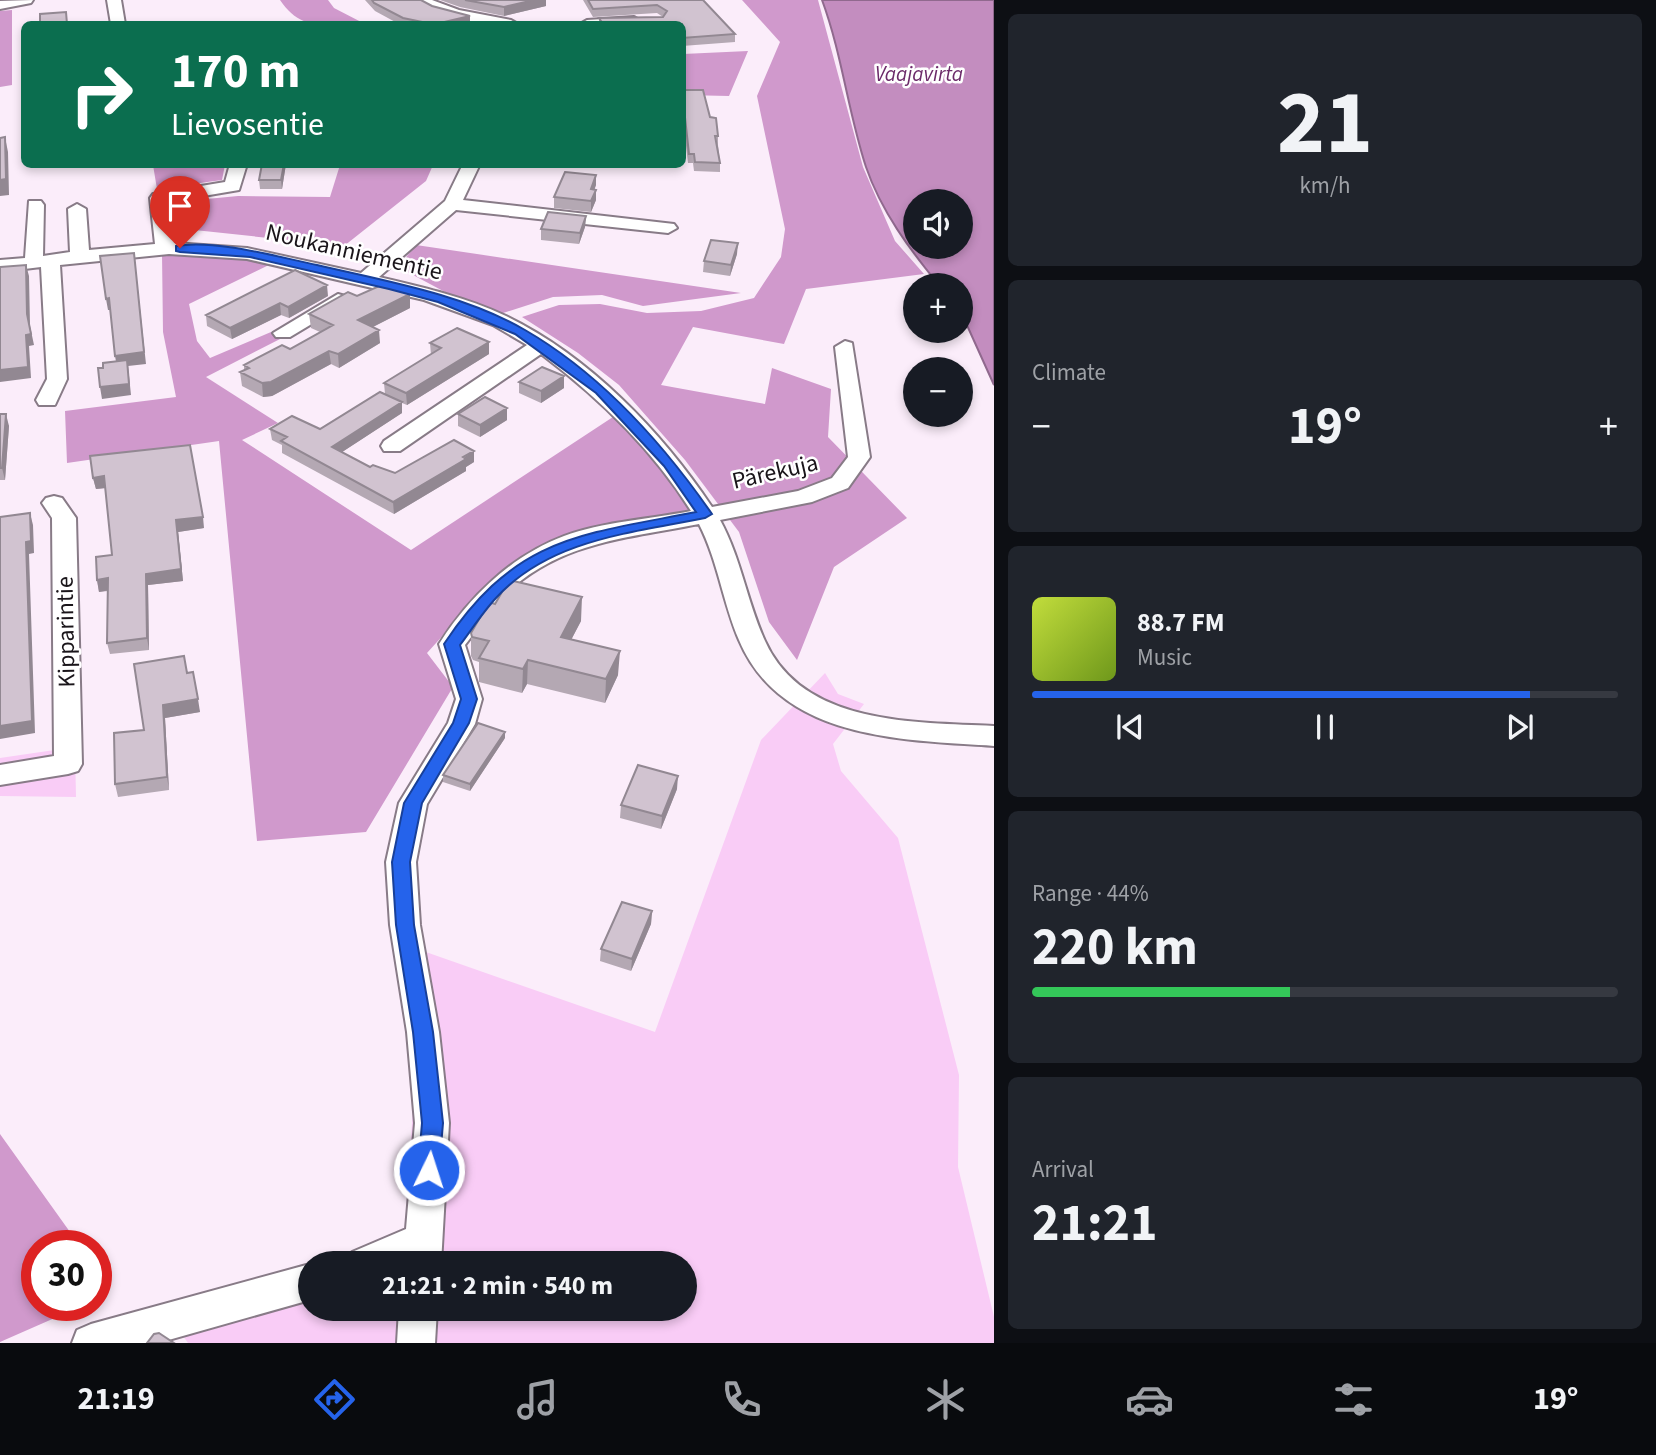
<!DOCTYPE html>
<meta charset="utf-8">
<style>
:root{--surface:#171b24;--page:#20242c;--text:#f1f3f6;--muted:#9ea1a6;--line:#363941;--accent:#2563eb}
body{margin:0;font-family:"Source Sans 3",sans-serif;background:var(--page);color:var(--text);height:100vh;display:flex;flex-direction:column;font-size:26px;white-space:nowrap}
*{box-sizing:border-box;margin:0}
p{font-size:23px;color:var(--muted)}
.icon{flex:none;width:38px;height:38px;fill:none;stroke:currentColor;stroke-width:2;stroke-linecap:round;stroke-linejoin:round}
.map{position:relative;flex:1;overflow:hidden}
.drawer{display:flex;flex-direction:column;gap:14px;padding:14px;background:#0d0f14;width:662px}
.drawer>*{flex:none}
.banner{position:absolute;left:21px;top:21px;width:665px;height:147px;border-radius:10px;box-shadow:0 4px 10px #0003;background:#0b6e4f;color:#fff;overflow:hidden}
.buttons{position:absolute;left:903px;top:189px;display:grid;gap:14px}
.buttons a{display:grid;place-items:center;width:70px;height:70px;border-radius:50%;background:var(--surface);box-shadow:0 4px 10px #0003;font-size:35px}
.speed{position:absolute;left:21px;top:1230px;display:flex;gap:14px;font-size:35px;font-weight:700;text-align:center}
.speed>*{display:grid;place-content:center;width:91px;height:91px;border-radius:50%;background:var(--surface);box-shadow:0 4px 10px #0003;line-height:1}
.speed .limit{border:10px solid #d22;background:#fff;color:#111}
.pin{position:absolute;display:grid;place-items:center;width:60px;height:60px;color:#fff;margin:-72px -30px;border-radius:50% 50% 50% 0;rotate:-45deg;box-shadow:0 0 7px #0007}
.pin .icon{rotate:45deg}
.me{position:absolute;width:77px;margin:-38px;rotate:4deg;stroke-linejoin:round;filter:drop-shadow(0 0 5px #0008)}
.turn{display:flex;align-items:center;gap:24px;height:147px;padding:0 35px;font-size:32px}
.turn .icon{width:91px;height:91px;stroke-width:2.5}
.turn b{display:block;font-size:49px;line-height:60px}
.big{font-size:52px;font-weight:700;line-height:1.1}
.drawer .tile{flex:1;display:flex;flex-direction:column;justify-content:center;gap:10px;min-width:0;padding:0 24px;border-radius:10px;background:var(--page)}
.drawer .dial{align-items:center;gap:0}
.dial b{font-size:91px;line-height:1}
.song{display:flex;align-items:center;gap:21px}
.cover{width:84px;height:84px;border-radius:10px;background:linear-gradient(135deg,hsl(70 70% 55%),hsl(80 70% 35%))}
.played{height:7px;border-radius:4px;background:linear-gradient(90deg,var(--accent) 85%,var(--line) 85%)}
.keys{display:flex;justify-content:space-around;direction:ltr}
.heat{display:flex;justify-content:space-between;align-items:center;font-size:38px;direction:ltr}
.charge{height:10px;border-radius:5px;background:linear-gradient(90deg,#34c759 44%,var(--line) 0)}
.trip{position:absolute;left:298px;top:1251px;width:399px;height:70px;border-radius:35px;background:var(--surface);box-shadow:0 4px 10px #0003;font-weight:700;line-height:70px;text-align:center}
.menu{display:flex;height:112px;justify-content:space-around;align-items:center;background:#090b0e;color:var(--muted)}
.menu .icon{width:49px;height:49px}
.menu .selected{color:var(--accent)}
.menu b{font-size:32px;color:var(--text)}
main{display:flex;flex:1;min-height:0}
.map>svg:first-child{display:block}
.green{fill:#f9ccf6}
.forest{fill:#d099cc}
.water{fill:#c38dbf;stroke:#90698e;stroke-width:2;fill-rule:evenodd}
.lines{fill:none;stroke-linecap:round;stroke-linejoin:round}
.minor-casing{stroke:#887b87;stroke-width:4}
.minor{fill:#fff;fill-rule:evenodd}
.wall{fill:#b4a8b3}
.shaded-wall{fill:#928892}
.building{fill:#d1c3d0;stroke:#928892;stroke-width:2}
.route{fill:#2563eb;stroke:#184099;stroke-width:2}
.labels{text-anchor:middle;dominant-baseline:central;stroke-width:5;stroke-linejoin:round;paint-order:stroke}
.far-water-label{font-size:21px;font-style:italic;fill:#6c2b6a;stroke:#fff}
.street-label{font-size:24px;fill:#1a151a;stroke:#fff}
</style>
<main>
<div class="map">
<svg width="995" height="1343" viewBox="0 0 995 1343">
<rect width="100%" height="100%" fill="#fbedfa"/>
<path class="green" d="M825 673 838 694 864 704 833 744 841 771 898 838 959 1075 958 1167 994 1317V1343H188L181 1333 310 1294V1309H684V1264L403 1263 423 951 655 1032 761 740Z
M75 747 76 797 0 796V758Z"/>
<path class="forest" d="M280 0H328L334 8 365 24C329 25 302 33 280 0Z
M742 0H818L863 167 895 241 924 274 806 289 784 344 693 327 661 385 765 404 772 368 831 389 828 437 907 518 834 567 797 660 769 622 739 532 685 460 619 385 578 353 522 317 559 305 600 304 647 313 701 311 754 298 781 257 785 229 757 96 780 42Z
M12 10V85L0 87V11Z
M748 51 729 96 683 95V54Z
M153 165V164L225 165 222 180 157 189Z
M340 165H433L426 181 344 246 185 229 175 202 238 196 330 197Z
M416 245 741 293 643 306 602 295 553 297 500 314 445 292 398 267Z
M225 253 273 263 189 304 197 341 210 358 271 332 282 338 206 377 278 423 242 440 411 550 616 415 662 465 694 510 568 538 484 590 427 653 453 687 366 832 257 841 219 441 67 463 65 411 176 397 163 332 162 254Z
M0 1134 80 1246H37V1306H82L0 1342Z"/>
<path class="water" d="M822 0H994V385L961 312V285H939C910 250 881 211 866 167 848 112 842 54 822 0ZM915 201H961V247H915Z"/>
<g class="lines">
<g class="minor-casing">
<path id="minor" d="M33 0 31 3 0 9V1Z
M107 0H121L125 24H111Z
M412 0H432L459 10 511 20 518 24C491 27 432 19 412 0Z
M634 17 641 21 639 24H580L587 20Z
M230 164H247L239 190 168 202 174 243 247 248 361 273 445 201 463 164H480L463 200 674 224 677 228 668 233 456 210 379 277C422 287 466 297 506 316 589 356 662 432 712 507L798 491 832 478 848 457 835 347 845 341 852 343 870 457 848 488 812 502 720 520C741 558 747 602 765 641 803 726 916 722 995 726V746C902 740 781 740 739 640 723 603 718 561 699 524 624 539 559 541 501 598 488 612 477 630 465 645L482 699 475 724 427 804 416 862 420 925 439 1032 449 1123 441 1264H347L352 1252 406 1229 415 1123 407 1032 390 925 386 862 399 803 448 723 456 699 439 644C469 597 511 556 564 536 601 522 652 519 691 511 653 450 598 397 541 354L400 451H384L381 446 384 441 527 345 493 325 424 300 247 259 169 254 60 265 67 379 55 405H39L36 400 47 379 41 267 0 272V260L25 258 29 201H41L44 205 43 256 70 252 68 209 77 204 86 209 89 250 155 244 150 198 153 194 225 182Z
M338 294 345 296 348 300 345 304 290 337H276L273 333Z
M54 496 62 498 76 518 82 764 78 771 68 774 0 785V765L54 756 52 518 42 503 46 498Z
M310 1264V1300L158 1343H72L77 1330 91 1324Z
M399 1309H437L435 1343H397Z"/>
</g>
<use href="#minor" class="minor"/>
</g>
<path class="wall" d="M365 0H421L470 24H399L375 11Z
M440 0H546V6L504 16 460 7Z
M583 0H703L735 34V42L682 46V24H599V18L663 17 657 13 593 17Z
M682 90 710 117 718 136V145L720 163V172L694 171 693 163H688L682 111Z
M262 164H286L282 189H260L259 180Z
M596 185 594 189 596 190V200L591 212 554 208V197Z
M586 216 585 227 579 244 541 240V229Z
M737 254 730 276 703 272 704 261Z
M328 296 289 318 281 315 232 339 207 326 206 315Z
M357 296 410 308 373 327 380 343 339 368 331 364 272 396 263 397 242 386 240 372 244 370V365L290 349 320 332 311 328 309 314Z
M430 343 489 354 407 405 402 403V413L342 452 370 467 395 473 474 462 466 467V471L394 514 282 453V445L272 440 270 429H320L385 394 384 383 431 355Z
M564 376V388L541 403 519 393V382Z
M0 414 9 426 5 480H0Z
M458 414 507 420 480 437 458 426Z
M93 478 204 528 178 532 183 581 148 585 149 650 110 654 107 643 108 591 99 592 97 580 112 555 105 488 96 489Z
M581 621 571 640 618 675 605 703 527 684 522 693 479 682V662L473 660 471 656V633Z
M187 673 200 712 165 718 169 790 118 797 115 784 144 730Z
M505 738 470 791 443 782V775Z
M677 789 661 829 620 818 621 805Z
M652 911 651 924 631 971 600 961 601 949Z"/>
<path class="shaded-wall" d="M534 0H546V6L504 16V7Z
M470 16V24H444V22Z
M5 137 8 152 9 195 0 196V180Z
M284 164H286L282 189 281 180Z
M596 175V185L591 200V189Z
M596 190V200L591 212V201Z
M586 216 585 227 579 244 580 233Z
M738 243 737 254 730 276 731 265Z
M134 253 146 364 128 366 131 395 102 399 100 387 117 367 115 356Z
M26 265 29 276 30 326 34 345 29 346 31 378 0 382V370L26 335 27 314Z
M327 285 328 296 289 318 288 307Z
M410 294V308L359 334 358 320Z
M109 298 111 310H108L106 299Z
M280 303 281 315 232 339 230 328Z
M379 330 380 343 339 368 338 354Z
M489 342V354L407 405 406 393Z
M329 351 331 364 272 396 263 397 262 383Z
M564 376V388L541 403V391Z
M402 402V413L333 458 332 447Z
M507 408V420L480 437V425Z
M6 414 9 426 5 480 2 468Z
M474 451V462L466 467V471L394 514 393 502Z
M104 476 106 488 96 489 93 478Z
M30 513 33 525 34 553 29 554 35 733 0 739V726Z
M203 517 204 528 178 532 183 581 148 585 149 650 147 638 146 574 176 520Z
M108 578 110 590 99 592 97 580Z
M582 597 581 621 560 661 561 637Z
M620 651 618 675 605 703 606 679Z
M528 660 527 684 522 693 523 669Z
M198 699 200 712 165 718 169 790 167 777 163 705Z
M505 732V738L470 791V784Z
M678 776 677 789 661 829 662 816Z
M652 911 651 924 631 971 632 959Z"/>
<path class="building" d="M372 0H421L432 6 470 16 444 22V24H432L403 18 374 3Z
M465 0H534L504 7Z
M588 0H703L735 34 682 38V24H603L599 18 663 17 667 11 657 5 593 9Z
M66 12 67 24H40V14Z
M682 90H703L710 117 716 118 718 136H715L720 163 695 162 694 154H689Z
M5 137 6 179 0 180V138Z
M262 164H284L281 180H259Z
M565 172 596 175 591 189 596 190 591 201 554 197Z
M548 212 586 216 580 233 541 229Z
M711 240 738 243 731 265 704 261Z
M134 253 144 352 115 356 109 298 106 299 100 256Z
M26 265 27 314 31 334 26 335 28 367 0 370V267Z
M295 270 327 285 288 307 280 303 230 328 206 315Z
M386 283 410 294 358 320 379 330 338 354 329 351 271 382 262 383 240 372 249 368 244 365 282 345 290 349 333 325 309 314 348 292 357 296Z
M457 328 489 342 406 393 384 383 441 348 430 343Z
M127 360 129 384 100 387 98 368H103V363Z
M542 367 564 376 541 391 519 382Z
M380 392 402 402 332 447 370 467 373 465 395 473 454 440 474 451 463 457 466 459 393 502 281 441 287 437 270 429 292 416 320 429Z
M485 397 507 408 480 425 458 414Z
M0 414H6L2 468H0Z
M190 445 203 517 176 520 181 569 146 574 147 638 107 643 108 578 97 580 96 557 112 555 104 476 93 478 90 456Z
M30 513 31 541 26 542 32 721 0 726V517Z
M509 580 582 597 561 637 620 651 606 679 528 660 523 669 479 658 489 641 472 637 471 633 489 602 495 604Z
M184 656 187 673 193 672 198 699 163 705 167 777 115 784 114 733 144 730 134 664Z
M478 723 505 732 470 784 443 775Z
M638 765 678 776 662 816 621 805Z
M622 902 652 911 632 959 601 949Z
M159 1333 174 1343H147L154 1334Z"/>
<path class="route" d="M176 246C215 239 278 257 317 265 385 281 463 294 525 330 601 374 662 442 712 514L705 518C632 533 550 539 496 598 483 612 472 629 460 645L477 699 469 723 422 803 410 862 414 925 433 1032 443 1123 439 1170 436 1177 429 1180 421 1177 418 1170 422 1123 413 1032 396 925 392 862 404 803 453 723 461 699 444 644C516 536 580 535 696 512L664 466 596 393 515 334 438 302 389 289 250 257 180 252 176 251Z"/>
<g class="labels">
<g class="far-water-label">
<text x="919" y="74">Vaajavirta</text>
</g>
<g class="street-label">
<text transform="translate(354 252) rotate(13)">Noukanniementie</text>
<text transform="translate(775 472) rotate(-13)">Pärekuja</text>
<text transform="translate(66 632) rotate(-91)">Kipparintie</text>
</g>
</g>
</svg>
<div class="buttons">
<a><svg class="icon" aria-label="sound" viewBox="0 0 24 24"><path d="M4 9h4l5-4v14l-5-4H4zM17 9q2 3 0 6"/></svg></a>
<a>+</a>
<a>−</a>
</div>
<div class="speed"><div class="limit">30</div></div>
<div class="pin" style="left:180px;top:248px;background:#d93025"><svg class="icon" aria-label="arrive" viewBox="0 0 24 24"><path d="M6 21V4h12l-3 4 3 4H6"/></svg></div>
<svg class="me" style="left:429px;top:1170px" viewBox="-20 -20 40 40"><circle r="17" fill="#2563eb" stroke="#fff" stroke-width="3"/><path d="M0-11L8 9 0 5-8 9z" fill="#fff"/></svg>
<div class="trip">21:21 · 2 min · 540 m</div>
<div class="banner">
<div class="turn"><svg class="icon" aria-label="right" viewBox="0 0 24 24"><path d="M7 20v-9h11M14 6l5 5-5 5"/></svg><div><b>170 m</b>Lievosentie</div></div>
</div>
</div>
<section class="drawer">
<div class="tile dial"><b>21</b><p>km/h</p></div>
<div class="tile"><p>Climate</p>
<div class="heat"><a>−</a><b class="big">19°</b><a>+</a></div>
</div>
<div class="tile">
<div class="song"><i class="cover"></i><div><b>88.7 FM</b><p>Music</p></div></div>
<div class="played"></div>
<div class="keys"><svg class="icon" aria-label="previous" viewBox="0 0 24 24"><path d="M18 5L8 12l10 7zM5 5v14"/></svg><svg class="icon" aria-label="pause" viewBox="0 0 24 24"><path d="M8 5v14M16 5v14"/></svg><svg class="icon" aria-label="next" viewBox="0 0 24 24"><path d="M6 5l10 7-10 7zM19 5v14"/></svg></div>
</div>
<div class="tile"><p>Range · 44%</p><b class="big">220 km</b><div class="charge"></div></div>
<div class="tile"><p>Arrival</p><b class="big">21:21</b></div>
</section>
</main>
<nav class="menu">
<b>21:19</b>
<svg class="icon selected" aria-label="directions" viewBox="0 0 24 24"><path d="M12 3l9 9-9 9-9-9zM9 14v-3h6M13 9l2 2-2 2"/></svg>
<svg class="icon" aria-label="music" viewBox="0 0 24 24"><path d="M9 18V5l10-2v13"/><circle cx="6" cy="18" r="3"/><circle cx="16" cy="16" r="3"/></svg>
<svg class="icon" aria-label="phone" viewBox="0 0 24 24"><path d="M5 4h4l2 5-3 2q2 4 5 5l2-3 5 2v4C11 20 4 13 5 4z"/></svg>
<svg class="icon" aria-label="climate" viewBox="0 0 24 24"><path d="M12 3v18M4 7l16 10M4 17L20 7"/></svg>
<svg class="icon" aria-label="car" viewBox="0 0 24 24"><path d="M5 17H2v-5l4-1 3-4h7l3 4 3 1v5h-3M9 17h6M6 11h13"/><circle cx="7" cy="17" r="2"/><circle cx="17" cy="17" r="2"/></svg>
<svg class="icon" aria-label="filters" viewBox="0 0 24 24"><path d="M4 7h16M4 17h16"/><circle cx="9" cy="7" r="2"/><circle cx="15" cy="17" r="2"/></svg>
<b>19°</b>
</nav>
